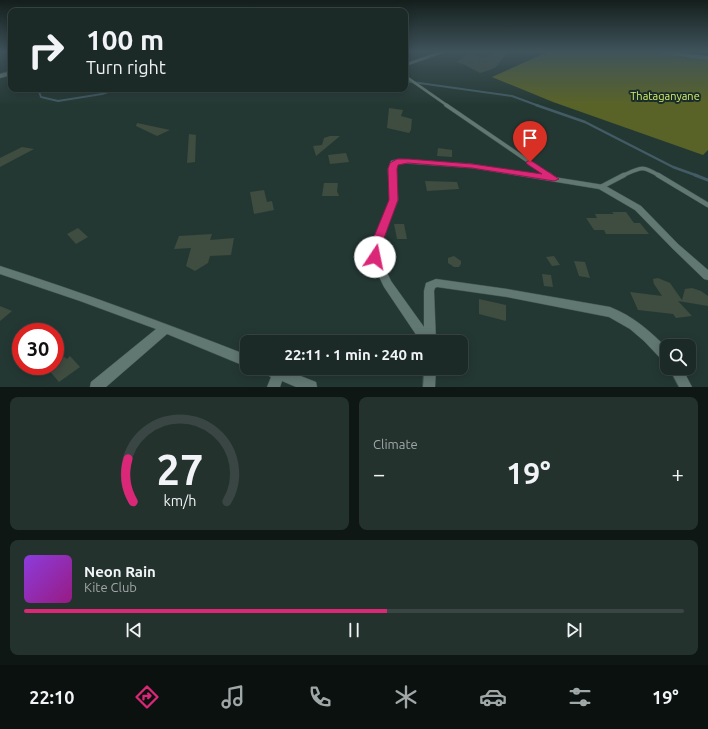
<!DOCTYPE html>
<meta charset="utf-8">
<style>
:root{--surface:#1b2a26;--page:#24322e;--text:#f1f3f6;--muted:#a0a7a7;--line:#394643;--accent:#db2777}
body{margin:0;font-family:Ubuntu,sans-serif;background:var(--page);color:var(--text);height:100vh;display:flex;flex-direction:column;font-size:15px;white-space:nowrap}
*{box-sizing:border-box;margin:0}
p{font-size:13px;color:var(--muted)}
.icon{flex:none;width:22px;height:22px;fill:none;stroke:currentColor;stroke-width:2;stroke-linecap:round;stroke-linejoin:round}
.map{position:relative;height:387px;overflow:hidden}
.side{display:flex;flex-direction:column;gap:10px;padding:10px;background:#0f1715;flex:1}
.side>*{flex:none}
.guide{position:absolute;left:8px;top:8px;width:400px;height:84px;border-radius:8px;box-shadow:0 2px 10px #0003,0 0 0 1px var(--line);background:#1b2a26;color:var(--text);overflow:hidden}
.tools{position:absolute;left:660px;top:339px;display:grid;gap:8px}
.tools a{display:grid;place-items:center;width:36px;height:36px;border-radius:8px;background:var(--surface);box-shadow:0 2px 10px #0003,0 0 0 1px var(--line);font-size:20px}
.speed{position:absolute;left:12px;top:323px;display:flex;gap:8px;font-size:20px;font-weight:700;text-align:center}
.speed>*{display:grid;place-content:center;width:52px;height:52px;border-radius:50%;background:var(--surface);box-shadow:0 2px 10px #0003,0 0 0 1px var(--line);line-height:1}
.speed .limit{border:6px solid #d22;background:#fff;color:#111}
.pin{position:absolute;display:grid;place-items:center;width:34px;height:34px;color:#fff;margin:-41px -17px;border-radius:50% 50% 50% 0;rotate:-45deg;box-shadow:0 0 4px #0007}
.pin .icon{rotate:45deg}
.me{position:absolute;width:44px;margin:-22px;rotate:11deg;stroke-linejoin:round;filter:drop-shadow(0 0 3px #0008)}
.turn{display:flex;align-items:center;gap:14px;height:84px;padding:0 12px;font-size:18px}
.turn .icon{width:52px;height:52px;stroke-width:2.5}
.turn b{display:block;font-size:28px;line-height:34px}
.big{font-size:30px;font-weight:700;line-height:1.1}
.side .tile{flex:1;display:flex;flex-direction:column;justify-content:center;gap:6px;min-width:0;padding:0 14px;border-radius:8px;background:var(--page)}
.side .dial{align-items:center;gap:0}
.dial svg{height:104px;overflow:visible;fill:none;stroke:var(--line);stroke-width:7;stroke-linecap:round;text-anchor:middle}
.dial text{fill:var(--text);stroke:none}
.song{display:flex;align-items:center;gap:12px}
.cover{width:48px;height:48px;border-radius:6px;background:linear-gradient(135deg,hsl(270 70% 55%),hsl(310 70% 35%))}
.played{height:4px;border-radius:2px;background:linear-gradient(90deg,var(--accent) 55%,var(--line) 55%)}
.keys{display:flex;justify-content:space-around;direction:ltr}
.heat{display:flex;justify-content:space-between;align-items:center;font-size:22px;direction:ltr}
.side .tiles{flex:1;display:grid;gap:10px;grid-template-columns:1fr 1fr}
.tile:last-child{grid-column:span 2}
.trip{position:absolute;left:240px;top:335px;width:228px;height:40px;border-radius:8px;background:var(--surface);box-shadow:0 2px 10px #0003,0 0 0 1px var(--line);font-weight:700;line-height:40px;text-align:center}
.tab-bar{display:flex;height:64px;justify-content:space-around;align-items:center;background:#0b110f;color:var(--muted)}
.tab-bar .icon{width:28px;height:28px}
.tab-bar .current{color:var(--accent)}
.tab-bar b{font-size:18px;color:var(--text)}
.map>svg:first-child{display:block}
.green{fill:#5a6327}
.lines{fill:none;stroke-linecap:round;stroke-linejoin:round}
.stream-far2{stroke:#425b65;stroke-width:2}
.stream-far1{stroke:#425b65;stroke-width:2.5}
.stream{stroke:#425b65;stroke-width:3}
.building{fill:#3f4c40}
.service-far2-casing{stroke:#42534f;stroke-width:3}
.service-far1-casing{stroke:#42534f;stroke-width:4.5}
.service-casing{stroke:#42534f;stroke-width:5.5}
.minor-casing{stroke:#42534f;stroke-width:1}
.tertiary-casing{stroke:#42534f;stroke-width:1}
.service-far2{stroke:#617771;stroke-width:2.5}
.service-far1{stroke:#617771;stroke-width:3.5}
.service{stroke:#617771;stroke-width:4.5}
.minor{fill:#617771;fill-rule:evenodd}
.tertiary{fill:#617771;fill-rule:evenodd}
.route{fill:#db2777;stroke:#8e194d}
.labels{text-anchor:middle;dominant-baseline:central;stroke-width:4;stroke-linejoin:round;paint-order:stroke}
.far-park-label{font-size:11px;fill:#d7eb6b;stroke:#1a2e29}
</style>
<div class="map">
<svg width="708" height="387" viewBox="0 0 708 387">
<rect width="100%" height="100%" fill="#243833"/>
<path class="green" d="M550 51H648L708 60V150L703 155 553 102 492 77Z"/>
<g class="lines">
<path class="stream-far2" d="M405 81 512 96 539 106
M38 89 41 97 58 101 102 94 117 89"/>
<path class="stream-far1" d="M536 105 585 122 673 167 698 176"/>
<path class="stream" d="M695 175 708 180"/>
</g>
<path class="building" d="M498 51H509L495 68 480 73 465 65 456 62 469 54 484 58Z
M389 108 403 110 401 116 412 119 411 130 409 133 387 128Z
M137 123 170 130 157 136 136 126Z
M189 134 196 135 195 162 187 163Z
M330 136H340L316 156 313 146 322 145 324 138Z
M22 147 34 149 0 167V158Z
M438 148 452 150V157L437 156Z
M346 153 349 162 330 164 328 155Z
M425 181 457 182 459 189 427 191Z
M324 183H338L337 191 339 196H322Z
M264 190 267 202 272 201 274 210 254 214 250 192Z
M612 212H626L634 223H640L649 234H606L604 230H594L586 218H597L595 214H614Z
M394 224H404L407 239H397Z
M78 228 88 237 76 244 67 234Z
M212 234 210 240 234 238 231 255 210 256 208 263 195 271 186 266 191 248 174 249 179 236Z
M454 256 461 261V264L459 267H454L448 263V258Z
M554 256 560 265 552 266 546 257Z
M574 261 585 262 590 278 579 276Z
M542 274 551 275 553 287 544 286Z
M658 278 670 283 682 300 685 289 692 288 701 291 708 296V306L678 301 692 316 676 318 673 314 638 310 630 292 662 296 654 284 653 279Z
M479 299 506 305V321L479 314Z
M0 306 12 311 0 321Z
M55 349 67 359 70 356 80 367 59 382 48 369 41 375 31 366H55Z"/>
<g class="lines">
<g class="service-far2-casing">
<path id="service-far2" d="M405 65 445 51
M405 76 448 106"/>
</g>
<g class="service-far1-casing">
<path id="service-far1" d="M446 105 550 176
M622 176C642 167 641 165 660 176"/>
</g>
<g class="service-casing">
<path id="service" d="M549 175 554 179
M658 175 708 205
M601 187 624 175"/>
</g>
<g class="minor-casing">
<path id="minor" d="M11 71V75L0 78V74Z
M400 159 472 164 604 185 641 206 678 244 708 270V280L704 279 672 248 635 210 599 189 472 168 401 163 397 164 396 169 398 200 379 249 381 260 391 281 424 327V291L426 283 436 279 507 289 610 307C633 316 650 331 667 348V363L663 361 644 341 630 329 609 317 507 297 437 287 435 288 434 291 436 342H421L384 287 371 260 369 249 390 200 388 169 391 161Z
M0 266C84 293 165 323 247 355V367L167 334 106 387H90L91 382 156 329 80 301 0 274Z
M259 368H280L316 382 317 387H296L282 381 280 387H267L271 377 261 372Z
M424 368H436L435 387H423Z
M669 368H682L692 387H679Z"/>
</g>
<g class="tertiary-casing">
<path id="tertiary" d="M653 51H666L708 56V60L656 53Z"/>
</g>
<use href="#service-far2" class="service-far2"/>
<use href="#service-far1" class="service-far1"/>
<use href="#service" class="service"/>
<use href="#minor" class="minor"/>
<use href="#tertiary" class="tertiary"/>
</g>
<linearGradient id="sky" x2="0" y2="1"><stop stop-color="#141f1c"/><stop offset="0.49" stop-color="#3f535b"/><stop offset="1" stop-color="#3f535b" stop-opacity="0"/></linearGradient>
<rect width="708" height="105" fill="url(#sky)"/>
<path class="route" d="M397 159H408L472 164 542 174 527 164 526 162 530 160 559 179 554 181 472 168 408 163 398 165 397 169 398 200 380 249V257L379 260 375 261 371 260 369 249 389 200 388 169 390 163Z"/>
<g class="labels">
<g class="far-park-label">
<text x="665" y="96">Thataganyane</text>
</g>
</g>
</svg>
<div class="tools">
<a><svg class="icon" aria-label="search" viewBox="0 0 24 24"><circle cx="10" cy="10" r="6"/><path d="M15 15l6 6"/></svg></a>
</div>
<div class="speed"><div class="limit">30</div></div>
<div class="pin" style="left:530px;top:162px;background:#d93025"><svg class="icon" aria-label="arrive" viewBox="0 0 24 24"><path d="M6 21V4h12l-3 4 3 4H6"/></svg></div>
<svg class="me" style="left:375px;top:257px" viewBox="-20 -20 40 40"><circle r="19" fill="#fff"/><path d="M0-13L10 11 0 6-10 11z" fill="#db2777"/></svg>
<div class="trip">22:11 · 1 min · 240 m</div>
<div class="guide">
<div class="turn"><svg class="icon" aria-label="right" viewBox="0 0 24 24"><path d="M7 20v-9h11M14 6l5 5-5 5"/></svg><div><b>100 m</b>Turn right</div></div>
</div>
</div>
<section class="side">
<div class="tiles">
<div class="tile dial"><svg viewBox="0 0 100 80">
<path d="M14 69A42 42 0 1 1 86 69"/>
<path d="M14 69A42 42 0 0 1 10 36" stroke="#db2777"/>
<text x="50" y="56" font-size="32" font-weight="700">27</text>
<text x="50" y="72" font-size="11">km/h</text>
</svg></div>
<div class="tile"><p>Climate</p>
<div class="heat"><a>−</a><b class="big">19°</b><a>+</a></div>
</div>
<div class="tile">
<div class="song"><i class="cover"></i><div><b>Neon Rain</b><p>Kite Club</p></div></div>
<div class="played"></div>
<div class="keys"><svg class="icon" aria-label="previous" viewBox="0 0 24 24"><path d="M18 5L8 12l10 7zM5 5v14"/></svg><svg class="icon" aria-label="pause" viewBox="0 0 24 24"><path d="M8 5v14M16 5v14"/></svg><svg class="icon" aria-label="next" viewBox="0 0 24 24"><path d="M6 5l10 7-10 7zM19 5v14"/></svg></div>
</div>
</div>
</section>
<nav class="tab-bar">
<b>22:10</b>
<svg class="icon current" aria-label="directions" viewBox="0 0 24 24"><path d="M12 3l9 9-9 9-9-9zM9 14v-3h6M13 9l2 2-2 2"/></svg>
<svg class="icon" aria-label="music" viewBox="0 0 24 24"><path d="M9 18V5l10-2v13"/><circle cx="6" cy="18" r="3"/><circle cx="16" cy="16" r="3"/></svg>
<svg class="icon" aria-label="phone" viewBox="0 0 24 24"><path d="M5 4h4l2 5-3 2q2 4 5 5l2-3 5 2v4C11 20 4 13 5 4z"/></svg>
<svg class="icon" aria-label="climate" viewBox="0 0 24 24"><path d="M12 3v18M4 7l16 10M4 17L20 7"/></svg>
<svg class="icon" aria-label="car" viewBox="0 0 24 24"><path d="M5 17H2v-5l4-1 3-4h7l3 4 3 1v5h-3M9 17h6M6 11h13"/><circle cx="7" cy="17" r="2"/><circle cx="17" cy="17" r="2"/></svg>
<svg class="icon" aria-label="filters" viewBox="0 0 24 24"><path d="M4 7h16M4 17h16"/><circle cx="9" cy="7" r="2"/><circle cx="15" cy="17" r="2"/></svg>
<b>19°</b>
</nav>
